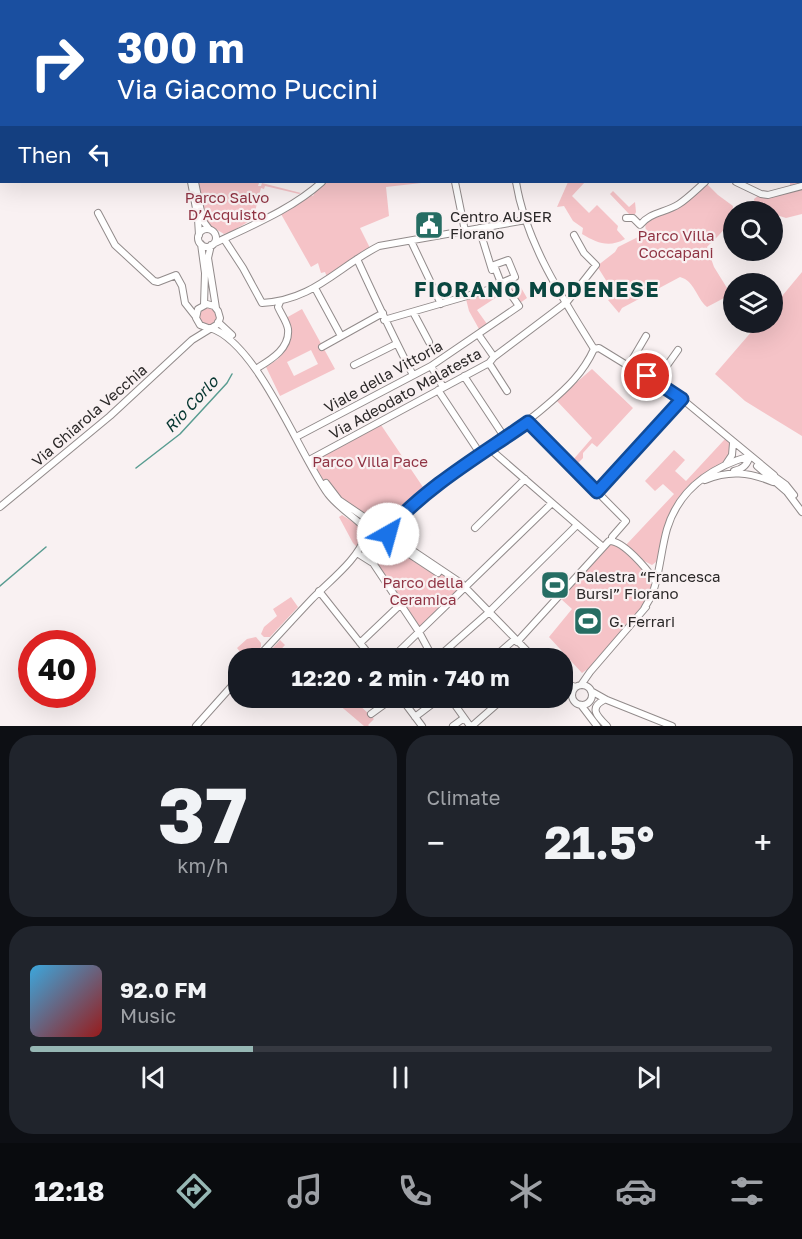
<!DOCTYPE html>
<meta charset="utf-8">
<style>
:root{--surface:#171b24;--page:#20242c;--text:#f1f3f6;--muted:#9ea1a6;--line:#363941;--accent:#96b7b4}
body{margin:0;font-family:"Golos Text",sans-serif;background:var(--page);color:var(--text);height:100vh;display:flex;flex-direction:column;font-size:22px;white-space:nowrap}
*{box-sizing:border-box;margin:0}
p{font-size:20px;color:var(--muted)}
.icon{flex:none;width:33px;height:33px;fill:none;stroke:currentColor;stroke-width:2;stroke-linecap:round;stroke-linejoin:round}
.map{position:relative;height:726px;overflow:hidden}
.sheet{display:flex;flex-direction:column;gap:9px;padding:9px;background:#0d0f14;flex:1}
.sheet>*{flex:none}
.hud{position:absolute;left:0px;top:0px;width:802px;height:183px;box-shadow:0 6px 24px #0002;background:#1a4fa0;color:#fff;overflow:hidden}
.tools{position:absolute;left:723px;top:201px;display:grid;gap:12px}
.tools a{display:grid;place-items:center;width:60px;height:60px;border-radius:50%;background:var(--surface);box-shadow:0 6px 24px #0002;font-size:30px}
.speed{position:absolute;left:18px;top:630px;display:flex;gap:12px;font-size:30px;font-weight:700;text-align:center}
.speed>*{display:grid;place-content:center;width:78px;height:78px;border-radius:50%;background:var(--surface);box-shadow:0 6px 24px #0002;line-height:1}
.speed .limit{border:9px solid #d22;background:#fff;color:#111}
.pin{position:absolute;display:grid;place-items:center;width:51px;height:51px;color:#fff;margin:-26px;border:3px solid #fff;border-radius:50%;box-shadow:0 2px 6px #0007}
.me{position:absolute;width:66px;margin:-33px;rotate:38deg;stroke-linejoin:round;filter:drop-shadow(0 0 4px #0008)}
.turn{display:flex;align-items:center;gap:21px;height:126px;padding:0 18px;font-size:27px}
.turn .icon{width:78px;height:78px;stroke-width:2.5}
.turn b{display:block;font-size:42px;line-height:51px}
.then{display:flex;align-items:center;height:57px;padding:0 18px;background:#0003;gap:12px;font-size:22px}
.big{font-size:45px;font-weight:700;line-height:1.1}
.sheet .card{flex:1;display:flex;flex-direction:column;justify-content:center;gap:9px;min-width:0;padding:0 21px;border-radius:24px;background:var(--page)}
.sheet .dial{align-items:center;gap:0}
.dial b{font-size:78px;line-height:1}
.song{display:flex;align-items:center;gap:18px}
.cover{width:72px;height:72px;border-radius:9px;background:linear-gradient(135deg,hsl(200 70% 55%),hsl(0 70% 35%))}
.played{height:6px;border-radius:3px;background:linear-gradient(90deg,var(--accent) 30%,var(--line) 30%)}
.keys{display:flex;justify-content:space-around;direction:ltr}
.heat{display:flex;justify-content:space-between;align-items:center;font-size:33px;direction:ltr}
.sheet .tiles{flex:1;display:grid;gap:9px;grid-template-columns:1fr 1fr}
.card:last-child{grid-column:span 2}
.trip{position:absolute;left:228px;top:648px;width:345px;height:60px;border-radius:24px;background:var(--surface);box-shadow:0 6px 24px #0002;font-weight:700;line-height:60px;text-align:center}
.dock{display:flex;height:96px;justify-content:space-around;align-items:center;background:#090b0e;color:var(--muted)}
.dock .icon{width:42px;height:42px}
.dock .active{color:var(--accent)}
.dock b{font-size:27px;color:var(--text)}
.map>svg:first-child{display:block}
.green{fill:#f5c3c7;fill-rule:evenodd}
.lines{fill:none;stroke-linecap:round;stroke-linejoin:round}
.stream{stroke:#599c91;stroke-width:1.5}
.minor-casing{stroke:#928b8b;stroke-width:8}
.minor{stroke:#fff;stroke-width:6}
.route-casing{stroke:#114b97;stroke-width:15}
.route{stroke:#1a73e8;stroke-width:10}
.labels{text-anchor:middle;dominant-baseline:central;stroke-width:4.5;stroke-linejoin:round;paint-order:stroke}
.park-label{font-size:15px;fill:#903444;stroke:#f9f1f2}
.poi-label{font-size:15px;fill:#2b2828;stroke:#f9f1f2;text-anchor:start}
.street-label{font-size:15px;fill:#2b2828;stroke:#f9f1f2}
.water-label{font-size:16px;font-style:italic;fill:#073731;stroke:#f9f1f2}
.district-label{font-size:21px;font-weight:bold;letter-spacing:1.5px;fill:#0a4740;stroke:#f9f1f2}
</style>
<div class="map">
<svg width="802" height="726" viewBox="0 0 802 726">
<rect width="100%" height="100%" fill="#f9f1f2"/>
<path class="green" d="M468 0H608L468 1Z
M768 0H802V214L786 218 773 214 772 212 760 211 755 206 754 199 759 195 790 187V182H801V2L768 1Z
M197 182H255L259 183 258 186H261L262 183 301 193 299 194 265 186 264 189 261 188 253 219 231 232 224 234 206 223Z
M327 182H430L386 187 389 216 360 228 370 248 327 277 325 272 321 273 318 263 311 267 281 214 288 211V209L311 195 313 196 315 192Z
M568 182H585L572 196 589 213 597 205 618 226 617 230 625 239C609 248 597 243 582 234L583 228 573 221 564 206 557 207Z
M705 182 718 195 733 206C732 225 720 234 707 247L714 267 727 288 726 297 707 307C696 298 695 281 680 277L622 308 619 313 608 300 614 296V293L597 266 615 252 618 247 646 233 645 222 671 210Z
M613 191 629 207 635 202 636 212 634 216 630 215 610 194Z
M802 272V436L745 401 715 374 759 323 772 322 773 307Z
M519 284 527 298 520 303 509 287Z
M503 289 506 291 477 310 487 324 479 329 469 311 466 299Z
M199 317a9 9 0 1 1 18 0a9 9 0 1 1-18 0Z
M302 309 335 369 280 396 266 367 278 359 288 341 286 318ZM311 350 318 364 294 376 287 362Z
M592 369 633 408 597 447 592 443 583 453V458L576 465 572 461 592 438 556 400Z
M379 422 427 493 384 530V534L463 588 418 632 361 549 368 537 358 518 339 503 323 482 310 460Z
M725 439 731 443 730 455 725 462 700 476 679 497 668 519 660 559 652 565 644 561 626 545 674 494 663 484 655 491 645 481 674 450 685 460 675 471 686 481Z
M342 515 361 527 363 538 358 548 353 543 339 517Z
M611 540 658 578 652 598 589 668 582 673 549 637 572 609 560 598Z
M291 597 298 607 270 637H264L261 634 264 627 277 616 273 609Z
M256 637 261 643V647L250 658H245L237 648 247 639Z
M280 640 285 645 273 658H264Z
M331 698H352L374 719 368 725 369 726H364Z"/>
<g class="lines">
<path class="stream" d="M0 142 2 141
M136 468 180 434 227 383 232 374
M0 586 46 547"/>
<g class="minor-casing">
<path id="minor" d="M86 0 87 2
M94 0 95 2
M231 0V2
M350 0 351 2
M745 0 746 2
M174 2 177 0
M295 2 299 0
M318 2 321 0
M369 2 371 0
M421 2 422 0
M462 2 464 0
M650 2 652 0
M725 2 730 0
M771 2V0
M801 22 802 21
M191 182 198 219 199 235
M195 182 203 221 209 229
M455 182 465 231
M516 182C526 243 562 297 594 349
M736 182 761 194 768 195 802 186
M98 213 115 245 154 281 158 282 176 275 182 286 185 303 196 317
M626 218H633L640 225C650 212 665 213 679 204 688 198 697 189 705 182
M479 228 492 270
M198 238a9 9 0 1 1 18 0a9 9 0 1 1-18 0Z
M224 239 243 268 262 303C314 300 336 268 379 246L526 220
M411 241 441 304
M201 244 205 273 204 305
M213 244C250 226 291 210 322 182
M211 245 208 258 216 308
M357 259C375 298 393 337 413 375
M508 260 515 277 501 283 494 265Z
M315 288 341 336
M413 312 429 342
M218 322 232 335
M210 328C257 342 299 454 328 494 338 507 353 516 365 528
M478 334 494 357
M322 347 383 313
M489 363 507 391
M354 365 396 344
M629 365 646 336
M431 366 443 387
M259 367C272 359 290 348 288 329 287 322 281 314 278 307L280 302
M464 376 505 438
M656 381 678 350
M438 390 481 455
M528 422 626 521 612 537V540
M298 436 431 366 519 306 505 286 498 287 384 320
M490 449 603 547
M311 459 489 363 494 357 567 302 596 265 584 253 574 235
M726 464 732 455 733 443
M757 466 787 492 802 512
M734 471C743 469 747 465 750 456
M771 474 786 485 794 495
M705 480C729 470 749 472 773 482
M326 483 339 500 370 521
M597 492 682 399
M0 507 110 416 192 340 218 324 220 318 218 311 214 306 207 304 198 309 196 318 200 325 208 328
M364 532a12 12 0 1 1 24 0a12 12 0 1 1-24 0Z
M475 528 525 479
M388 530C432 479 497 449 547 405 567 388 583 373 594 349L599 348 682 399 774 475
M388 534 461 583 534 658
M385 541 391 542 438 573
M365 551 419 632 433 658
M360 555 371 562
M319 591 372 658
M644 609C647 603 651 598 653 592 660 572 661 550 667 529 679 489 712 467 750 456
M517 642 609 541C623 540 647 569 655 581
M360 643 401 604
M257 658C275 639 293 619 311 600 328 582 359 559 365 536
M392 658 552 503
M437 658 488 613 577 525
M493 658 515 639
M562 683 576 687
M572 695a10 10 0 1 1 20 0a10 10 0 1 1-20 0Z
M581 685 590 672 646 607
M562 688 572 695
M591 691 607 700 672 726
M401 698 422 726
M450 698 470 726
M604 700C588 708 598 717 607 726
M581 705 597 726
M371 714 393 698
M415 717 440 698
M196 726 238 679
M453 726 464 718
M472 726 504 698"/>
</g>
<use href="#minor" class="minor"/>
</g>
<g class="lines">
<g class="route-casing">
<path id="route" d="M388 534V530C427 486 481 455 528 422L597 492 682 399 647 376"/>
</g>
<use href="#route" class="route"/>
</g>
<defs>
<g id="civic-square" transform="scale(1.5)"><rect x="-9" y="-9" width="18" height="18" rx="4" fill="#266d63" stroke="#f9f1f2"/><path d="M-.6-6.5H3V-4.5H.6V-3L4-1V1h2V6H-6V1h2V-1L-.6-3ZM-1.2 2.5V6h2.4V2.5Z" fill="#fff"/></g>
<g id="stadium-square" transform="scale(1.5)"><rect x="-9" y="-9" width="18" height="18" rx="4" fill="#266d63" stroke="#f9f1f2"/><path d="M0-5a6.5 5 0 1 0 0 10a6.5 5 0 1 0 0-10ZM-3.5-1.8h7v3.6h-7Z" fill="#fff"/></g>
</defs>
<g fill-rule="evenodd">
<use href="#civic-square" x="429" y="225"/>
<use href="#stadium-square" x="555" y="585"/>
<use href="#stadium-square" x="588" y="621"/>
</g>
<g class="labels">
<g class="park-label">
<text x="227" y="197">Parco Salvo<tspan x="227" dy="17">D’Acquisto</tspan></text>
<text x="676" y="235">Parco Villa<tspan x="676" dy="17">Coccapani</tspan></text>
<text x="370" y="461">Parco Villa Pace</text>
<text x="423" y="582">Parco della<tspan x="423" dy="17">Ceramica</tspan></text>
</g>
<g class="poi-label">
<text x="450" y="216">Centro AUSER<tspan x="450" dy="17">Fiorano</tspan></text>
<text x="576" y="576">Palestra “Francesca<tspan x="576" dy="17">Bursi” Fiorano</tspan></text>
<text x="609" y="621">G. Ferrari</text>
</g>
<g class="street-label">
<text transform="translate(383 376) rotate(-29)">Viale della Vittoria</text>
<text transform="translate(405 393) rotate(-29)">Via Adeodato Malatesta</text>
<text transform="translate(89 415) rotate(-41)">Via Ghiarola Vecchia</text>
</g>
<g class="water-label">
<text transform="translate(191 404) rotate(-47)">Rio Corlo</text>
</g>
<g class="district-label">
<text x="537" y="289">FIORANO MODENESE</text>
</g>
</g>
</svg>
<div class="tools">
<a><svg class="icon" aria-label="search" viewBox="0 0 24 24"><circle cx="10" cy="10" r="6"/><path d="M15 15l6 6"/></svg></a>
<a><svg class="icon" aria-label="layers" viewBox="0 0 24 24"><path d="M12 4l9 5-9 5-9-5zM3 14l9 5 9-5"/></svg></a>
</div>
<div class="speed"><div class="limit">40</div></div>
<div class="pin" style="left:647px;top:376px;background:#d93025"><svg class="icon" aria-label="arrive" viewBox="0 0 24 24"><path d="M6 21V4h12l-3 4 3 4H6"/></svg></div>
<svg class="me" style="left:388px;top:534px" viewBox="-20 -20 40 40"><circle r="19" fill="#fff"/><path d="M0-13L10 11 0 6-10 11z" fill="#1a73e8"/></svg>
<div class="trip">12:20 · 2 min · 740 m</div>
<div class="hud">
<div class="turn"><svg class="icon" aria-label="right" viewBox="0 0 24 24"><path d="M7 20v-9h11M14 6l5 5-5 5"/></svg><div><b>300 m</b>Via Giacomo Puccini</div></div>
<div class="then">Then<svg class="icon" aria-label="left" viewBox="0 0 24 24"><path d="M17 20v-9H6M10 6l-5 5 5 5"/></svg></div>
</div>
</div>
<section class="sheet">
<div class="tiles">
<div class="card dial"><b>37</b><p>km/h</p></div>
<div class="card"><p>Climate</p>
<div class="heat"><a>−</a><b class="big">21.5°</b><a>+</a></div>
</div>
<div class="card">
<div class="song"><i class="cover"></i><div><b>92.0 FM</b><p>Music</p></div></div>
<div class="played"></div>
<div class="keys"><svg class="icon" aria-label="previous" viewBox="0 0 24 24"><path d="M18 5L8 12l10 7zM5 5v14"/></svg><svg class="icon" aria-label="pause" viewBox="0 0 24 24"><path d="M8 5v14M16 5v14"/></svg><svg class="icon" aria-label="next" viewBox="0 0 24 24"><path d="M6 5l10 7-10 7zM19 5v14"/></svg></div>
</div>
</div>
</section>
<nav class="dock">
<b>12:18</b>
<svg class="icon active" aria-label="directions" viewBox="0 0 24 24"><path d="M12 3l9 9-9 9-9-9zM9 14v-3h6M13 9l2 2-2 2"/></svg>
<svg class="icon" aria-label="music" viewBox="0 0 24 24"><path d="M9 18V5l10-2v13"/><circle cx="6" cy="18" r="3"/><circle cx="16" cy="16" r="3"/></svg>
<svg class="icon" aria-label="phone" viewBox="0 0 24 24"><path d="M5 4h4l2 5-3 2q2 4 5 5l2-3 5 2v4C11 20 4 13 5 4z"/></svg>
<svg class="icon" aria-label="climate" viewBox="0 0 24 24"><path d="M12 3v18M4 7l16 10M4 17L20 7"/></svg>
<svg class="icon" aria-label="car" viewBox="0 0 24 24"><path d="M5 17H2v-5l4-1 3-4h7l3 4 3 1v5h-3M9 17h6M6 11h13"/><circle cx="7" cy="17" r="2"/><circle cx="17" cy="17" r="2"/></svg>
<svg class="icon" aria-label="filters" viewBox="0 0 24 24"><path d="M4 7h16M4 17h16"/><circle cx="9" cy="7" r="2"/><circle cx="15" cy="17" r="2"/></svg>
</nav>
